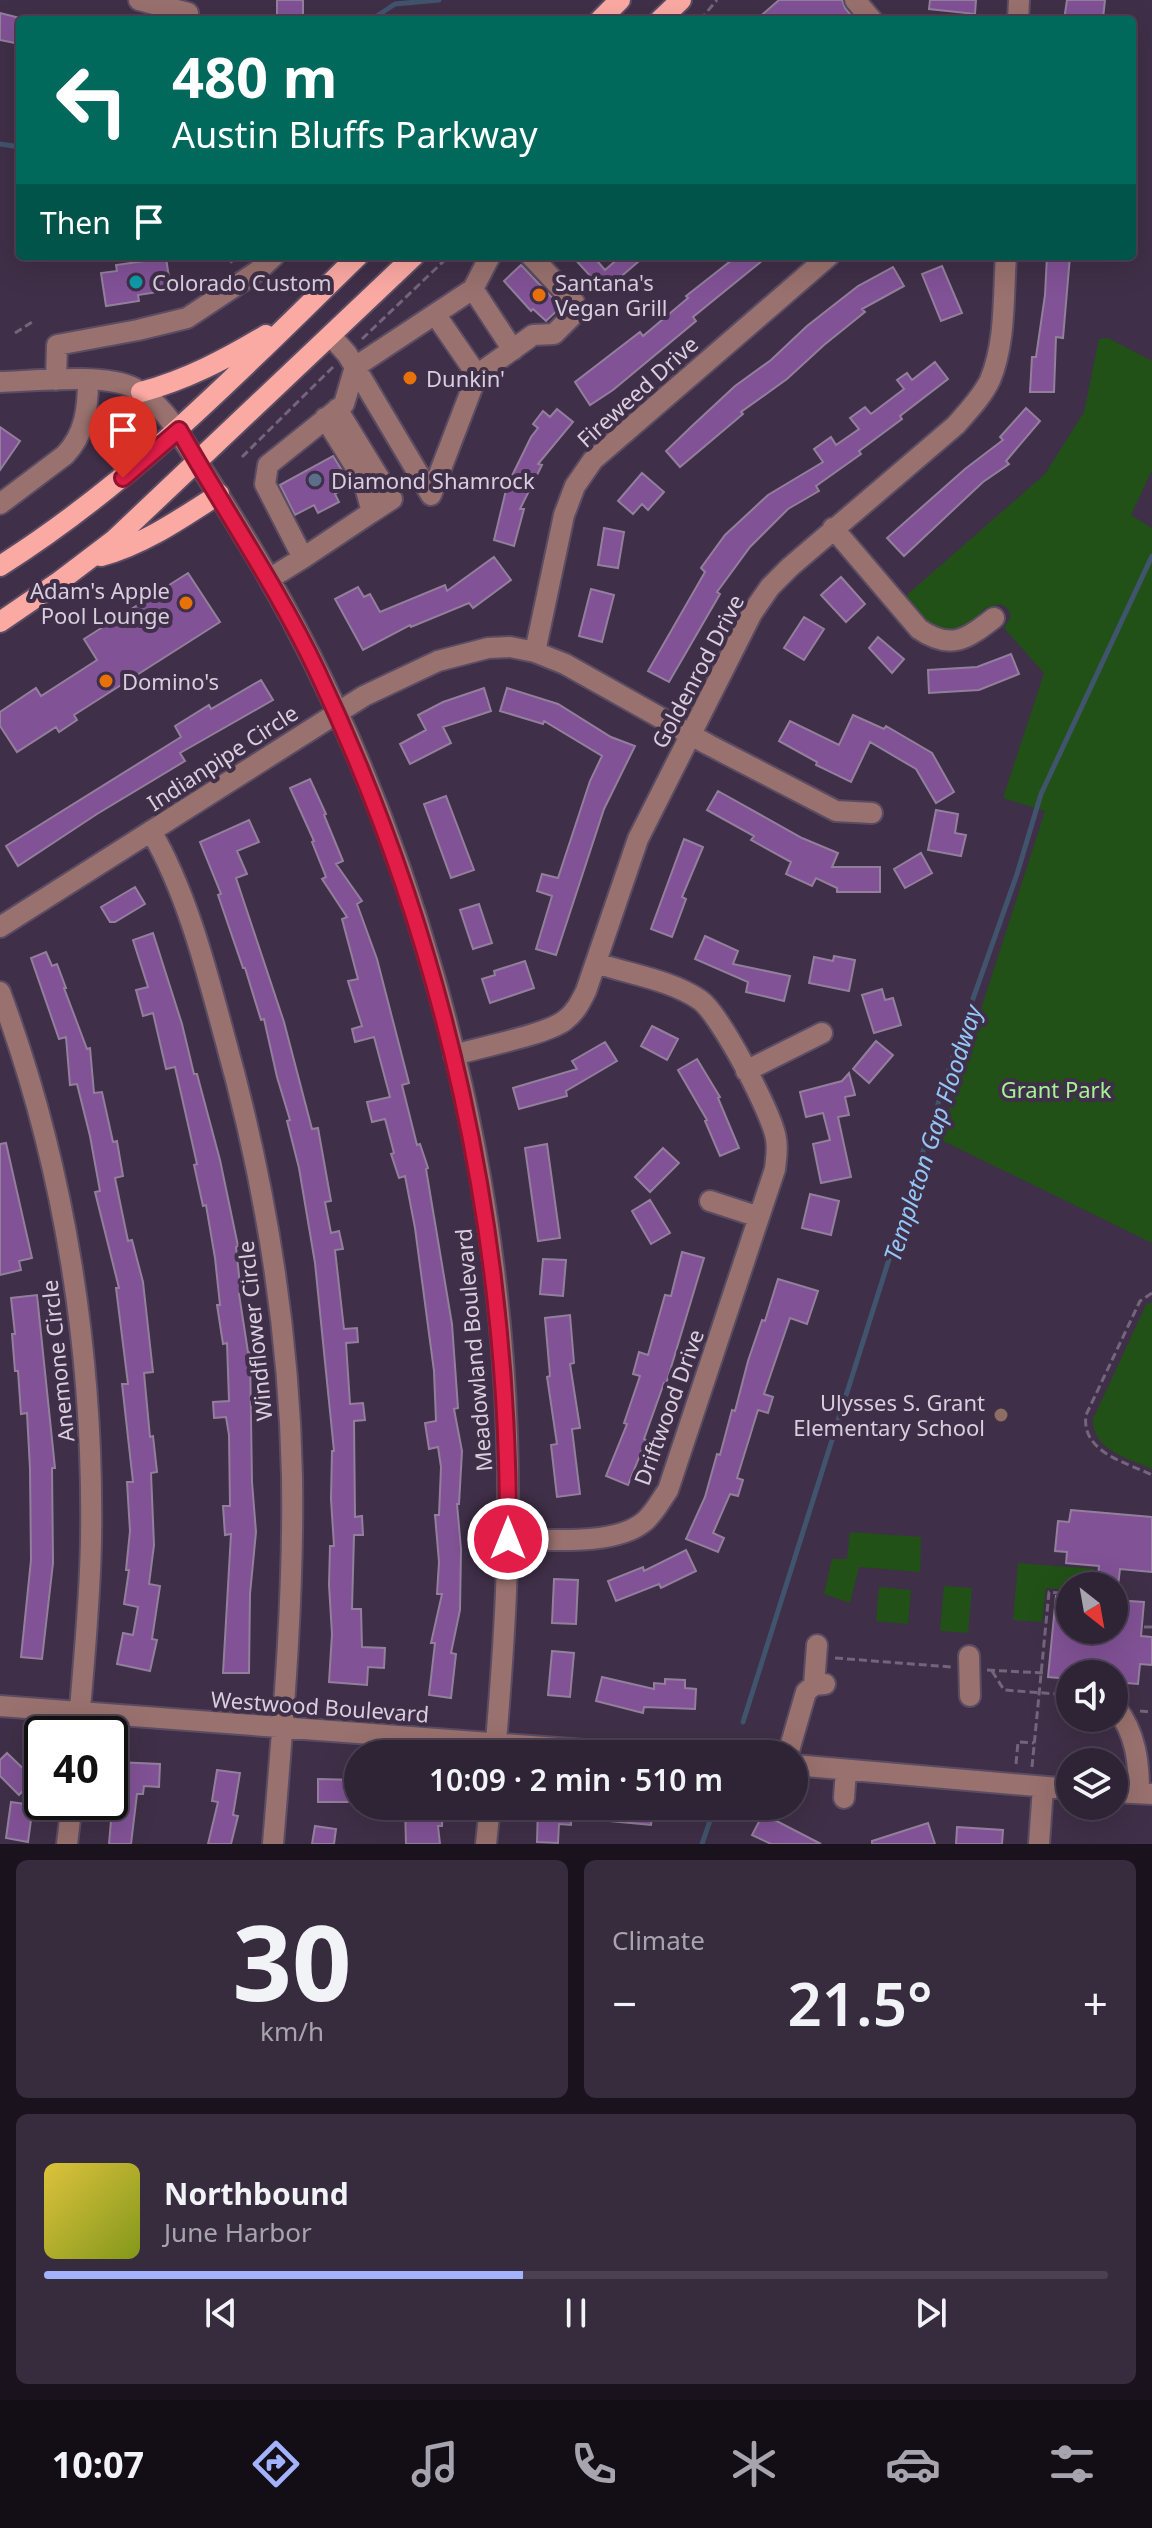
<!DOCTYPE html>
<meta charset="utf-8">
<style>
:root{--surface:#2f2336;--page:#372b3e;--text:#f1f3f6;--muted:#a7a4ad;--line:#4a4051;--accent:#a2b2fd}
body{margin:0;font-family:"Noto Sans",sans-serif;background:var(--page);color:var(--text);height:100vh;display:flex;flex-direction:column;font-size:30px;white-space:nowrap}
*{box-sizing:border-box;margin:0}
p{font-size:26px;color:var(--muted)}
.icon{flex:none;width:44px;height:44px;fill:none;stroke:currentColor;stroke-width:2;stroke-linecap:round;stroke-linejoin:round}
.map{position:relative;height:1844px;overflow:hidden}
.sheet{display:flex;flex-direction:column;gap:16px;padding:16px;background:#1a131e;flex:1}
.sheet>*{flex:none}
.top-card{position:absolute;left:16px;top:16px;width:1120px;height:244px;border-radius:8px;box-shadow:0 8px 32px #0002,0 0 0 2px var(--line);background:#00695c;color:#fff;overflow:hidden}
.needle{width:52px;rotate:149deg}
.buttons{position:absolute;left:1056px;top:1572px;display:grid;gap:16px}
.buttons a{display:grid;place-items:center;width:72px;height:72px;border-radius:50%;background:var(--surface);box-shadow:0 8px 32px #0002,0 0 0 2px var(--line);font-size:40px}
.speed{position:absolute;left:24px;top:1716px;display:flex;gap:16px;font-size:40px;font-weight:700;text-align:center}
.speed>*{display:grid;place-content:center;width:104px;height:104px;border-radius:50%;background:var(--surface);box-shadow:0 8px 32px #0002,0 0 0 2px var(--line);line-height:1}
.speed .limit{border:4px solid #111;border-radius:12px;background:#fff;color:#111}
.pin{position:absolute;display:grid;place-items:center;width:68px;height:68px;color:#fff;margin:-82px -34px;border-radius:50% 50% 50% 0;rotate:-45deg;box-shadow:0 0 8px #0007}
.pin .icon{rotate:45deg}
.me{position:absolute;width:88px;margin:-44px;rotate:0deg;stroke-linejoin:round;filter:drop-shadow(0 0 6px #0008)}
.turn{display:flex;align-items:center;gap:28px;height:168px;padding:0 24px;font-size:36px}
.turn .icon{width:104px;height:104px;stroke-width:2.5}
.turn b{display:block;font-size:56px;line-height:68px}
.then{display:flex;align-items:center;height:76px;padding:0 24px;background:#0003;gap:16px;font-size:30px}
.big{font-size:60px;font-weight:600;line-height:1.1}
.sheet .card{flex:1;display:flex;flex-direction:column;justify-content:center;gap:12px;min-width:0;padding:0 28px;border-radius:12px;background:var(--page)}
.sheet .dial{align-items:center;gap:0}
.dial b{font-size:104px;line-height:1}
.song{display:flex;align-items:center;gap:24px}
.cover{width:96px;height:96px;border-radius:12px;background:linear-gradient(135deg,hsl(50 70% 55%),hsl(70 70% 35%))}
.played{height:8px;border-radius:4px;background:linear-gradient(90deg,var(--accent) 45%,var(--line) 45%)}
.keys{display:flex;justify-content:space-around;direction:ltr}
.heat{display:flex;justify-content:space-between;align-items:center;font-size:44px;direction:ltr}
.sheet .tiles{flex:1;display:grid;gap:16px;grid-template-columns:1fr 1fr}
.card:last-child{grid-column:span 2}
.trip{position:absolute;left:344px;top:1740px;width:464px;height:80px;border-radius:40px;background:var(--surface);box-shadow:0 8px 32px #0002,0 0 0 2px var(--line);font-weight:600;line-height:80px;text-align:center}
.dock{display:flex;height:128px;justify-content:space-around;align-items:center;background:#130e16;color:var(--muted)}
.dock .icon{width:56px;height:56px}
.dock .active{color:var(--accent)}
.dock b{font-size:36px;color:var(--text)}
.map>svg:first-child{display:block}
.green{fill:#215116}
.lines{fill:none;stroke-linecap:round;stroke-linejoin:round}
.stream{stroke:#41546d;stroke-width:5}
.building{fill:#815296;stroke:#937f9c;stroke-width:2}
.minor-casing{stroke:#5b4c63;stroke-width:24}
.major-casing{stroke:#5b4c63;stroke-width:24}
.path{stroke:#73657b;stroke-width:3;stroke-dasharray:8 4;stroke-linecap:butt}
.minor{stroke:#99716e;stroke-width:20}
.major{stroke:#fba9a3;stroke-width:20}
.route-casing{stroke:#92132f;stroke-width:20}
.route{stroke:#e11d48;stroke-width:14}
.culture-dot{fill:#0f9aa8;stroke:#3f2f48;stroke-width:3}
.food-dot{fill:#e8710a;stroke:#3f2f48;stroke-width:3}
.service-dot{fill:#5c6f8a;stroke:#3f2f48;stroke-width:3}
.education-dot{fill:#8d6e63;stroke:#3f2f48;stroke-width:3}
.labels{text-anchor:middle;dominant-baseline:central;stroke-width:8;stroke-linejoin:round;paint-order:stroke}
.poi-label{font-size:22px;fill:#d8cede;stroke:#3f2f48;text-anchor:start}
.street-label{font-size:22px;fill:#d8cede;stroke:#3f2f48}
.park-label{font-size:22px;fill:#a6f396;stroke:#3f2f48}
.water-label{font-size:24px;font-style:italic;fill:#94c6f7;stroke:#3f2f48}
</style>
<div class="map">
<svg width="1152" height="1844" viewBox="0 0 1152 1844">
<rect width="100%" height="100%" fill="#3f2f48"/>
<path class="green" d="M1108 338 1152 361V470L1131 515 1152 528V1243L939 1139 1045 811 1003 798 1044 673 1004 628 1011 616 1008 609 1001 604 985 608 970 626 944 636 924 625 901 600 1045 474 1084 412 1099 339Z
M1152 1302V1469C1128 1458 1092 1450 1093 1419L1146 1305Z
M850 1532 921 1537 920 1572 859 1567 850 1603 824 1594 832 1559H847Z
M1018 1563 1094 1569 1092 1586H1070V1590L1046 1588 1042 1622 1013 1620Z
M944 1586 972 1588 968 1633 940 1631Z
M879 1587 911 1590 908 1624 876 1621Z"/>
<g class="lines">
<path class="stream" d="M371 20 395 4 439 0
M0 144 20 147
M743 1722 956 1047 1017 874 1041 794 1152 556
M702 1844 715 1806"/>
</g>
<path class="building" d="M277 0H303V15H277Z
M779 0H842L845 8 855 20H756Z
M930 0H976L975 14 929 9Z
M1067 0H1105L1103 18 1088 16V20H1064Z
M0 13 20 18V44L0 40Z
M572 256H593L605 270 621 256H645L604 291Z
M737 256H768L693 317 696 321 613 390 590 405 575 382 640 332 643 336 688 298 686 296Z
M1047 256H1070L1063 338 1056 337 1054 392H1030L1032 357H1036L1045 295Z
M166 258 171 290 138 295 139 301 106 306 101 273 117 271 116 265Z
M521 265 561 307 546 321 533 309 531 311 504 281Z
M942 266 962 313 941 321 922 274Z
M893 267 904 286 862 309 865 312 824 345 787 379 741 412 743 414 680 467 666 451 692 426 735 386 771 360 807 326 858 286Z
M935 362 948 379 900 416 902 419 859 451 861 454 816 486 819 491 788 509 750 547 717 592 720 594 669 682 648 671 705 572 701 568 725 535 768 495 823 462 814 449 831 437 836 445 859 429 850 418 865 407 871 414 904 389 897 380 907 373 912 380Z
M1026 408 1040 421 1006 461 1009 464 983 482 904 556 887 538 965 469 1003 440 1000 437Z
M557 409 573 422 538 464 542 465 520 509H524L514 546 494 540 506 490H505L531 437 538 428 533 424 543 411 550 417Z
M0 427 20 441 0 470Z
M333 456 351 485 335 494 339 502 318 513 314 505 295 515 280 485Z
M642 473 664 492 648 510 642 504 633 514 618 501Z
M604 528 624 532 618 568 598 565Z
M494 557 511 580 473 608 469 603 411 627 410 625 363 650 335 599 358 587 364 597 370 594 380 612 445 585 447 591Z
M188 573 220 622 74 715 77 720 59 732 56 727 17 752 0 726V712L36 688 41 696 97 660 84 639Z
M841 577 865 604 846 622 821 595Z
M591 589 614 595 602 642 579 636Z
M804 617 824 629 804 660 784 648Z
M878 637 904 659 892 673 869 648Z
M1011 654 1019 674 979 690 929 693 928 670 977 667Z
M261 680 273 700 180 753 185 761 97 814 18 866 6 846 181 737 175 726 209 705 211 709Z
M484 688 491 711 443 727 451 743 410 764 400 744 426 730 418 715 443 702Z
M507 688 558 704 611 737 635 746 604 809 556 955 536 949 552 896 537 891 542 874 558 878 590 781 602 756 544 721 543 724 500 711Z
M853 715 884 729 886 726 932 753 954 792 936 803 916 769 870 742 851 782 816 765 817 762 779 741 790 721 839 745Z
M310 779 326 814 324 815 343 861 336 864 362 901 357 904 377 959 409 1083 402 1085 417 1145 420 1144 428 1168 426 1169 452 1324 458 1408 454 1409 462 1451 459 1504H457L461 1549 460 1610 451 1653 456 1654 451 1698 429 1695 435 1643H431L442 1594H437L439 1562 435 1515H439L441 1467 438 1447 429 1449 425 1423 436 1421 434 1371 415 1228 405 1176 399 1178 391 1154 394 1153 385 1119 372 1122 367 1102 390 1097 374 1037 355 1042 352 1029 362 1026 348 981 358 979 342 919 347 917 322 879 326 877 312 842 314 841 290 788Z
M718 791 802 838 838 853 832 867H880V892H837V888L816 878 812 886 786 874 791 862 751 840 754 836 707 810Z
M446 796 474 870 451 878 424 804Z
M936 810 958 814 955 833 966 835 961 856 928 850Z
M249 820 259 842 237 851 247 874 236 878 284 1022 312 1129 318 1128 331 1201 325 1202 331 1233 339 1231 343 1249 335 1250 344 1329 357 1328 358 1342 346 1343 350 1404 363 1403 365 1420 354 1421 355 1517 362 1516 363 1535H354L352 1609H361L362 1647 385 1648 384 1668 368 1667 367 1685 329 1682 332 1634 329 1585 330 1546H334L331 1499 332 1451H334L315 1263 299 1168 287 1121 290 1120 277 1077 264 1019 261 1020 245 968H243L218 895 221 894 200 842Z
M684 839 703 847 682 897 686 899 672 937 651 929Z
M921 853 932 873 905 888 894 869Z
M135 887 145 904 115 922H110L101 907Z
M479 904 492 943 473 949 460 910Z
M153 933 182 1024 194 1074H197L220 1160 238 1246 236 1247 241 1294H239L248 1352H250L252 1482 256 1532 250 1594 249 1673H223L231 1534 225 1535 223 1506H230L229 1435 226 1417 214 1418 213 1402 229 1401 227 1343 223 1344 217 1305H220L215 1258 206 1205 203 1206 194 1165 197 1164 175 1067 166 1069 153 1013 143 1016 136 990 148 987 133 940Z
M705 936 738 951 733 964 790 976 784 1001 746 992 748 982 695 959Z
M46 952 52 966 57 964 66 988H64L87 1049 90 1048 94 1093 102 1092 113 1142 117 1141 123 1176 115 1178 128 1241 132 1240 143 1282 153 1372 144 1373 150 1437 153 1436 157 1472 151 1473 154 1545 149 1584 160 1586 152 1639 157 1640 150 1671 117 1664 123 1633 133 1635 138 1607 124 1604 129 1570H126L130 1531 127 1482H133L122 1384H128L116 1288H119L95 1192 100 1191 90 1136 77 1084 70 1085 66 1037 59 1039 31 958Z
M834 956 855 960 849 991 809 983 814 957 833 961Z
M525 961 534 988 490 1003 482 979 495 975 494 971Z
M882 989 885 1000 893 998 901 1025 874 1033 862 995Z
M652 1026 678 1039 667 1060 641 1046Z
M876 1041 893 1055 869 1083 853 1069Z
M605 1042 617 1061 566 1091 567 1096 519 1109 513 1088 577 1069 572 1061Z
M697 1059 720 1097 718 1098 739 1148 720 1156 705 1121 707 1120 678 1070Z
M849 1073 855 1095 845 1097 849 1115 838 1117 851 1177 821 1183 813 1144 830 1140 823 1113 806 1117 800 1092 842 1081Z
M6 1143 32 1258 19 1261 21 1270 0 1275V1144Z
M547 1144 560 1238 538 1241 525 1148Z
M663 1148 679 1163 650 1192 635 1177Z
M810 1194 839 1201 831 1235 802 1228Z
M650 1200 670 1233 651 1244 632 1211Z
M682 1252 704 1258 666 1384 664 1383 644 1439 646 1440 628 1485 606 1476 627 1424 624 1423 640 1376 633 1374 639 1352 648 1355 665 1295 671 1296Z
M543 1259 566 1260 563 1296 540 1294Z
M778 1279 818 1291 807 1324 790 1318 764 1394 773 1397 768 1413 758 1410 737 1478 743 1480 738 1496 730 1494 713 1533 724 1538 718 1552 686 1539 705 1497 717 1454 720 1455 732 1410 735 1411 748 1361 762 1320 765 1321Z
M37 1295 55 1468H52L53 1563 42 1659 21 1657 31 1560 30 1469 27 1413 21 1414 18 1371H15L12 1334H15L11 1298Z
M570 1315 574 1363 570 1364 580 1428 572 1429 580 1494 557 1497 551 1445 557 1444 547 1377 550 1376 545 1318Z
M1071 1510 1152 1517V1572L1120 1569 1118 1586H1097L1099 1566 1066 1563 1067 1552 1055 1551 1058 1521 1069 1522Z
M686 1550 696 1571 661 1588 659 1584 616 1601 608 1581 643 1567 644 1571Z
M554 1579 578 1580 576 1624 552 1623Z
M1056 1596 1070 1597V1630H1114V1600L1144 1602 1141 1636 1152 1637V1665L1140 1664 1138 1684 1114 1682V1674H1070V1679L1048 1677Z
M552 1651 574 1653 570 1697 548 1695Z
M602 1677 654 1689V1683L665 1684V1679L685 1680V1688L696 1689 695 1709 644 1707 643 1713 596 1701Z
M7 1753 34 1779 19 1795 0 1776V1760Z
M116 1762 160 1764 159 1787 144 1786 143 1794H137L131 1844H109Z
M217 1770 240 1773 233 1815 238 1816 231 1844H208L218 1802 212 1801Z
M318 1779 357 1780V1802H318Z
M11 1802 33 1805 28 1842 6 1838Z
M405 1806H443L442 1826H438L440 1844H406Z
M538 1806H571V1825L559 1824 558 1843 537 1842Z
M611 1806H653L651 1825 610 1821Z
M763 1814 821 1844H771L752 1835Z
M928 1823 935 1844H872V1841Z
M315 1826 336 1829 334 1844H312Z
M957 1827 1003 1830 1002 1844H956Z"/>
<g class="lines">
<g class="minor-casing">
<path id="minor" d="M139 0 188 13
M855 0 872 20
M1018 20 1019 0
M490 256 473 289 355 367 431 495 477 375 533 335 554 334 576 312 574 302 531 256
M473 289 513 350
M435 314 477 375
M56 380 57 345 138 330 187 318 258 271 274 256
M0 382C34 381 105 373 134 388 166 405 181 438 200 466 218 493 234 520 251 548 407 806 497 1134 507 1435 511 1542 504 1648 495 1754
M337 409 392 499 372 512
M325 418 363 479 372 512 303 558 265 484 268 465 344 404 355 367 347 354 331 336
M0 504 65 455C85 434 88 409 88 380
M833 528 919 629C951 651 967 639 994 618
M269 579 303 558
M535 652 564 515 575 486 593 460 829 256
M151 831C186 891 206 968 224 1035 264 1178 289 1327 292 1476 294 1598 283 1722 273 1844
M0 927 364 696 438 661 488 648 510 647 535 652 565 664 709 745 836 811 872 813
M0 992C65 1166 94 1355 91 1540 90 1605 83 1669 78 1734
M454 1055C481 1047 544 1035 564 1021 575 1013 580 1003 586 991L638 839 752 613 770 587 790 567 956 425C968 411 982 397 990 380 1006 342 1003 296 1006 256
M746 1071 822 1033
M710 1201 759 1217
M508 1539C546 1539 615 1547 645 1521 655 1512 661 1500 668 1490L775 1169C776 1159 778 1149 776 1139 773 1115 720 1014 700 1000 671 980 629 974 596 963
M969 1656 970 1696
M814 1685 817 1645
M0 1706 637 1754
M1116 1708C1136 1733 1139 1763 1139 1793
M788 1754 806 1692 814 1685 825 1684
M794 1765 1070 1789
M1114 1792 1152 1794
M844 1798 846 1770
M67 1844 72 1802
M486 1844 490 1806
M1039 1844 1043 1787"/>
</g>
<g class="major-casing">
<path id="major" d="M600 20 620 0
M660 20 681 0
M141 392C186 380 226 359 266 335
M101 556C143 545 182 518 219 494
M0 566C135 481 244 367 358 256
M0 622 60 581 114 540 414 256"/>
</g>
<path class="path" d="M700 20 717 0
M228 256 234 266
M15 333 32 322
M362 339 449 256
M242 457 334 366
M1152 1293 1140 1301 1086 1415C1081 1452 1125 1462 1152 1475
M1144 1627H1152
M835 1658 951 1667
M987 1670 1043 1673
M992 1671 1004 1690 1070 1695
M1140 1711 1152 1712
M1016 1764 1018 1742 1034 1743
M1032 1767 1049 1592 1070 1594"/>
<use href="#minor" class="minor"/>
<use href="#major" class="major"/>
</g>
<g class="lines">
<g class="route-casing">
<path id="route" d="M123 478 179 430C225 511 277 587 317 671 446 943 510 1238 508 1539"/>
</g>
<use href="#route" class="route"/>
</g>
<circle class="culture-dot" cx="136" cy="282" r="8"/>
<g class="food-dot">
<circle cx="539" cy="295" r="8"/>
<circle cx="410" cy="378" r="8"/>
<circle cx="186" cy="603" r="8"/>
<circle cx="106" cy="681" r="8"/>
</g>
<circle class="service-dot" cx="315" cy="480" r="8"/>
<circle class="education-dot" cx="1001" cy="1415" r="8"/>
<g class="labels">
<g class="poi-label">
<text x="152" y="282">Colorado Custom</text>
<text x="555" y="282">Santana's<tspan x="555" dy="25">Vegan Grill</tspan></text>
<text x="426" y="378">Dunkin'</text>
<text x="331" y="480">Diamond Shamrock</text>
<text x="170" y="590" text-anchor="end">Adam's Apple<tspan x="170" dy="25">Pool Lounge</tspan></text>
<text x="122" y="681">Domino's</text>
<text x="985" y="1402" text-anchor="end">Ulysses S. Grant<tspan x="985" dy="25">Elementary School</tspan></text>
</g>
<g class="street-label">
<text transform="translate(637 391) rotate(-42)">Fireweed Drive</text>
<text transform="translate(697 671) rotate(-62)">Goldenrod Drive</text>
<text transform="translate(222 757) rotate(-33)">Indianpipe Circle</text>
<text transform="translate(254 1331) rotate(-96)">Windflower Circle</text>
<text transform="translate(473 1350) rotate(-95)">Meadowland Boulevard</text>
<text transform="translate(57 1361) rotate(-96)">Anemone Circle</text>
<text transform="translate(668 1407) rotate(-70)">Driftwood Drive</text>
<text transform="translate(320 1706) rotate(4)">Westwood Boulevard</text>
</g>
<g class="park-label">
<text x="1056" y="1089">Grant Park</text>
</g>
<g class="water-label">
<text transform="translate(932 1133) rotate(-72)">Templeton Gap Floodway</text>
</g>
</g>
</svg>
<div class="buttons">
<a><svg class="needle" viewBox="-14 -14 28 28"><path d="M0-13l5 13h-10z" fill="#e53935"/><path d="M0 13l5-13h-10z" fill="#a7a4ad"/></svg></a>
<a><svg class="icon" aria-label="sound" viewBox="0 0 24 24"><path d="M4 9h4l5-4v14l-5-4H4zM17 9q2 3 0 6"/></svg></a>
<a><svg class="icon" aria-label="layers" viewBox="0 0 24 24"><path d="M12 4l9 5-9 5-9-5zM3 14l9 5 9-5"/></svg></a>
</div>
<div class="speed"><div class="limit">40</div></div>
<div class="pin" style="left:123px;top:478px;background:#d93025"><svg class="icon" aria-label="arrive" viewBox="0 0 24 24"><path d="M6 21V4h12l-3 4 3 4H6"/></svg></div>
<svg class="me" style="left:508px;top:1539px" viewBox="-20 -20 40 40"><circle r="17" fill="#e11d48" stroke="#fff" stroke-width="3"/><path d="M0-11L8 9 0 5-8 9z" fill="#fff"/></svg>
<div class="trip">10:09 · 2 min · 510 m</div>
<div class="top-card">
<div class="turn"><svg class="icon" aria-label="left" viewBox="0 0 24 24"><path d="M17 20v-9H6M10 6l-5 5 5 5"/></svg><div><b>480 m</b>Austin Bluffs Parkway</div></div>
<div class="then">Then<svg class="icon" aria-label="arrive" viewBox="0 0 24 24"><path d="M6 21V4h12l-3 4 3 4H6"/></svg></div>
</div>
</div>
<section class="sheet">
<div class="tiles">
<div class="card dial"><b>30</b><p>km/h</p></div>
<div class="card"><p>Climate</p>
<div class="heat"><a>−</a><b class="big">21.5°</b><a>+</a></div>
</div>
<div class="card">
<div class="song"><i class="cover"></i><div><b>Northbound</b><p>June Harbor</p></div></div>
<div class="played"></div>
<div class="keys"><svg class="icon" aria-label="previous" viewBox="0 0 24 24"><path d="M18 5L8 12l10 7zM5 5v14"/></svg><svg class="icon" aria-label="pause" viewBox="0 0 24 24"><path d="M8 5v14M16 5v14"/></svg><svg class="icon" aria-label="next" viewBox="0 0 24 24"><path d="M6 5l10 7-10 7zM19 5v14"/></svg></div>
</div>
</div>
</section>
<nav class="dock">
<b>10:07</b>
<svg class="icon active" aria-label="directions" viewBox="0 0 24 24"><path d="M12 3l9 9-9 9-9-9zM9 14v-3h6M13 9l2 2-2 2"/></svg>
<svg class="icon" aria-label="music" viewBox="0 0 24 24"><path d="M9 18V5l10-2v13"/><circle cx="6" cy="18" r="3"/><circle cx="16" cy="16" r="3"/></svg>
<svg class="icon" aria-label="phone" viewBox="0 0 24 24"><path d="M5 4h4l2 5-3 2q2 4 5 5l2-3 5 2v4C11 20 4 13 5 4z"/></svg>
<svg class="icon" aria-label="climate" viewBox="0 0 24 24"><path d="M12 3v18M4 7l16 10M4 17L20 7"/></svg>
<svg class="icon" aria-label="car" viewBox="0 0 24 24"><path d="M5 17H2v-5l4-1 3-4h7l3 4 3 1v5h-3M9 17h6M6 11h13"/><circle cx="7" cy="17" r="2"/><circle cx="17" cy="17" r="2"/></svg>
<svg class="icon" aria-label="filters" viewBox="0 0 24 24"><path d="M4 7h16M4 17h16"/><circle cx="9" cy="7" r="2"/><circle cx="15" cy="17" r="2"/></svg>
</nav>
